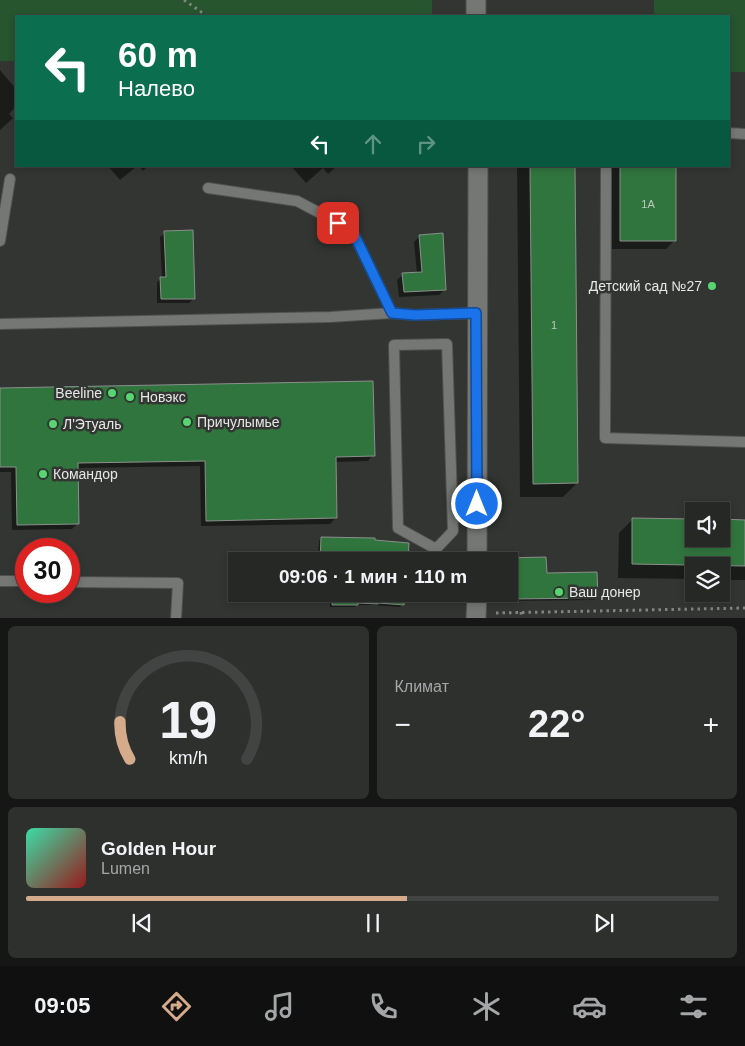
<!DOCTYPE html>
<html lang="ru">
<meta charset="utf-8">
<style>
:root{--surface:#262826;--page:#2e302e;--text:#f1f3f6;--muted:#a4a6a7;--line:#424443;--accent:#d6ab8b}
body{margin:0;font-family:Arial,sans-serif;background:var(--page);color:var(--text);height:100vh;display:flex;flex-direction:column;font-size:19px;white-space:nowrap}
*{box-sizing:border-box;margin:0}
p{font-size:16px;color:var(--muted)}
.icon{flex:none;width:28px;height:28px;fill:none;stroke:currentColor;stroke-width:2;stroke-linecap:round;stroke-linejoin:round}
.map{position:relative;height:618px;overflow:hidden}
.details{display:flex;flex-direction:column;gap:8px;padding:8px;background:#151615;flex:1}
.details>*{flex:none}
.hud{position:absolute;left:15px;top:15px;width:715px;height:152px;border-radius:0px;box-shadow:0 2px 8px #0003,0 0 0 1px var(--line);background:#0b6e4f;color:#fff;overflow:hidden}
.tools{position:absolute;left:685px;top:502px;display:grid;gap:10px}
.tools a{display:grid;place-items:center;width:45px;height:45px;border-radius:0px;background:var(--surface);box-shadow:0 2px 8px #0003,0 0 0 1px var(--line);font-size:25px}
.speed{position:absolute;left:15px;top:538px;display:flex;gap:10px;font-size:25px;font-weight:700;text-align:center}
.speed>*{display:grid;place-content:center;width:65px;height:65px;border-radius:50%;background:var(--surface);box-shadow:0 2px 8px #0003,0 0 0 1px var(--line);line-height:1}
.speed .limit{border:8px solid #d22;background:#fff;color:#111}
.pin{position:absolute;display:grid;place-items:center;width:42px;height:42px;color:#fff;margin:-21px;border-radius:10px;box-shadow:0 2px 8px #0006}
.me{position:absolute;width:55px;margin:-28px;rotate:0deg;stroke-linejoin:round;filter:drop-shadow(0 0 4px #0008)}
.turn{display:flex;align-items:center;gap:18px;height:105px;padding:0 20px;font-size:22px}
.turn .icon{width:65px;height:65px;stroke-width:2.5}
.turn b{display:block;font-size:35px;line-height:42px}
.lanes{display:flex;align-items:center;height:48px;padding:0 20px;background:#0003;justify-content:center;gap:25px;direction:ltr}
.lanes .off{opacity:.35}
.big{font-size:38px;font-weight:800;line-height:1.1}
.details .tile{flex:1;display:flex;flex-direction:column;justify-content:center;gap:8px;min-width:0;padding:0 18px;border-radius:8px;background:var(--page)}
.details .dial{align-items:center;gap:0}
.dial svg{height:130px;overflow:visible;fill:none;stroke:var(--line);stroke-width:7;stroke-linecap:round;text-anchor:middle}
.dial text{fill:var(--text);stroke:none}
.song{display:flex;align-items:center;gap:15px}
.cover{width:60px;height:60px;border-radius:8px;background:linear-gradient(135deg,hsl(160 70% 55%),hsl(0 70% 35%))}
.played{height:5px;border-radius:2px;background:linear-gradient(90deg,var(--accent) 55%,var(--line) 55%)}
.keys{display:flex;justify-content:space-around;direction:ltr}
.heat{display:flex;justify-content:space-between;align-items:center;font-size:28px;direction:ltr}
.details .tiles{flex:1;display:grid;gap:8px;grid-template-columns:1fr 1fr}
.tile:last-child{grid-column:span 2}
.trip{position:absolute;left:228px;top:552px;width:290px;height:50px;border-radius:0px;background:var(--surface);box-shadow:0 2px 8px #0003,0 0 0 1px var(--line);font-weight:800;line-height:50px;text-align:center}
.tabs{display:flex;height:80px;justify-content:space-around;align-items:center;background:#0f100f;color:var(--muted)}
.tabs .icon{width:35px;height:35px}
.tabs .current{color:var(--accent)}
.tabs b{font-size:22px;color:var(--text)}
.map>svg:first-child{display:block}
.green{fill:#26552e}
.shadow{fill:#0007}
.building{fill:#31753e;stroke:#8c8f8c}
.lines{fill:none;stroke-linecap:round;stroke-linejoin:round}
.lane-casing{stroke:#4f514f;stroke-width:12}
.street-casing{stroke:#4f514f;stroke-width:21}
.path{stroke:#828482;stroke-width:3;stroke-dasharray:2.5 4;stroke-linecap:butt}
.lane{stroke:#747774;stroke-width:10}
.street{stroke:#747774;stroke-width:19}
.route-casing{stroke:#114b97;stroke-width:12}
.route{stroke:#1a73e8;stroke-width:9}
.poi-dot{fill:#57d570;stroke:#323532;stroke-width:2}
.labels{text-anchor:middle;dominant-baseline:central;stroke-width:5;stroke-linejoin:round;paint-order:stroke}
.number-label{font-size:11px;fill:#b9cabc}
.poi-label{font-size:14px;fill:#e6e7e6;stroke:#323532;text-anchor:start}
</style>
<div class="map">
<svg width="745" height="619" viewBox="0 0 745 619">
<rect width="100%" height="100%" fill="#323532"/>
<path class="green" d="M0 0H432V16H16V61H0Z
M654 0H745V72H729V16H654Z"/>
<path class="shadow" d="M0 70 16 89V106L9 114 13 118 0 130Z
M108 166H137L120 180Z
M139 166H148L143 171Z
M291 166H337L328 174 323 168 306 183Z
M517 166H574L577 483 563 497H520Z
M612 166H675L674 241 666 249H612Z
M165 233 193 299 189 303H157V282L162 278 160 237Z
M420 236 445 289 439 295 399 297 397 280 403 275 417 274 414 242Z
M0 389 373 455 368 461 335 462 336 518 330 524 201 526 200 466 77 468 78 523 72 529 12 530 11 472H0Z
M633 519 694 539H721L745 521V580H721V566H694V579L618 578 619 533Z
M321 538 408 544 406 561H318L319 541Z
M502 559H545V574L596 597 594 600 507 601 503 594H509V561H500Z
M330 594H404L403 604 400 607 375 605H356L355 607H330Z"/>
<path class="building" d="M530 166H575L578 483 533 484Z
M620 166H676V241H620Z
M193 230 195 299H161L160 277H166L164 231Z
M443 233 446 290 404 292 402 273 422 272 419 235Z
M373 381 375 456 336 457 337 518 206 521 205 461 78 463 79 524 17 525 16 467H0V388Z
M632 518 694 519V539H721V519L745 520V566L632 564Z
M321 537 375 538V540L409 543 408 561H320Z
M546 557 547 573 597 572 598 598 510 599 507 594H509V561H502V558Z
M332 594H405L404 605 378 603V604L358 603V605H332Z"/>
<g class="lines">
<g class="lane-casing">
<path id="lane" d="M729 133 745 134
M606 169 605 438 745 442
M208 188 297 201 352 230 392 313
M0 241 10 179
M0 324 330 317 392 313 415 315 476 313
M447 344 453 531 436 549 398 528 394 345Z
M0 581H26
M69 582 178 583 176 619"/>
</g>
<g class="street-casing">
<path id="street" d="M476 0V16
M477 561 478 166
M476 619 477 594"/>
</g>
<path class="path" d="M184 0 207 16
M521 612 522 619
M496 613 745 608"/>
<use href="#lane" class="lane"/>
<use href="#street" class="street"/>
</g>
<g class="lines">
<g class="route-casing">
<path id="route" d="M338 223 352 230 392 313 415 315 476 313 477 504"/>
</g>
<use href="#route" class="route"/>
</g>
<g class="poi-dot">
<circle cx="712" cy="286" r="5"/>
<circle cx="112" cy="393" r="5"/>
<circle cx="130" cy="397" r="5"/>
<circle cx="187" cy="422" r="5"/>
<circle cx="53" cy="424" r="5"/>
<circle cx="43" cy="474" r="5"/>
<circle cx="559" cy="592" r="5"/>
</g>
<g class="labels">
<g class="number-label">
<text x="648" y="204">1А</text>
<text x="554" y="325">1</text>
</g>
<g class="poi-label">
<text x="702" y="286" text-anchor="end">Детский сад №27</text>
<text x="102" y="393" text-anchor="end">Beeline</text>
<text x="140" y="397">Новэкс</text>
<text x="197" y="422">Причулымье</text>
<text x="63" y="424">Л'Этуаль</text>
<text x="53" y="474">Командор</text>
<text x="569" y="592">Ваш донер</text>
</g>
</g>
</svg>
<div class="tools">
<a><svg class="icon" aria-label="sound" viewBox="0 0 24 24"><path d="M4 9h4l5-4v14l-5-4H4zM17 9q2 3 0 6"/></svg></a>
<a><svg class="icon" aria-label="layers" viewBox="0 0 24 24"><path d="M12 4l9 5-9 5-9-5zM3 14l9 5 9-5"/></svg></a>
</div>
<div class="speed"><div class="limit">30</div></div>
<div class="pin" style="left:338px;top:223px;background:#d93025"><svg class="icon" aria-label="arrive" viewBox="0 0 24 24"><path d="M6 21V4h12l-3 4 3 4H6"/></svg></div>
<svg class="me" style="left:477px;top:504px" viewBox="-20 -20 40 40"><circle r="17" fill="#1a73e8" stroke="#fff" stroke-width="3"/><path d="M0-11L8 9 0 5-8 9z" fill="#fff"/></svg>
<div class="trip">09:06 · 1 мин · 110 m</div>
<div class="hud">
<div class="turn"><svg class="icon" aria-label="left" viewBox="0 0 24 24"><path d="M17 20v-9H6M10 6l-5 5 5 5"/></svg><div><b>60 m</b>Налево</div></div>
<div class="lanes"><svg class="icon" aria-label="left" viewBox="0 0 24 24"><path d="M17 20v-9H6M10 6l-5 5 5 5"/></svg><svg class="icon off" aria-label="ahead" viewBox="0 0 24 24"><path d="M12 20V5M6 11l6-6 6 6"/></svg><svg class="icon off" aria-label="right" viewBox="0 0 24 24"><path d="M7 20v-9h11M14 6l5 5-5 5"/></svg></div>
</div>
</div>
<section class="details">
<div class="tiles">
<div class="tile dial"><svg viewBox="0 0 100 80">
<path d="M14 69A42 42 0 1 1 86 69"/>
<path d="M14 69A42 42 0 0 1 8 46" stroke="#d6ab8b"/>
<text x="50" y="56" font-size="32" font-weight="700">19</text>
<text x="50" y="72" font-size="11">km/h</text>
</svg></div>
<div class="tile"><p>Климат</p>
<div class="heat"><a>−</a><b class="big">22°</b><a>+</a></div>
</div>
<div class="tile">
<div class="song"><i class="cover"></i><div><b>Golden Hour</b><p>Lumen</p></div></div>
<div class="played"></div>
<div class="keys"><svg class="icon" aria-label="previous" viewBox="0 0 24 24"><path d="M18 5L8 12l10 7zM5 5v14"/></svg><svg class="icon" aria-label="pause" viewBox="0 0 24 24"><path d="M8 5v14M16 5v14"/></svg><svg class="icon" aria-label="next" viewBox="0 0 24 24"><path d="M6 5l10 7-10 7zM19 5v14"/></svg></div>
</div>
</div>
</section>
<nav class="tabs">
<b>09:05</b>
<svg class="icon current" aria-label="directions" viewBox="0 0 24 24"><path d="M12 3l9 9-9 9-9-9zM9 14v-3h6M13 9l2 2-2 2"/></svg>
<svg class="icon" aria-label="music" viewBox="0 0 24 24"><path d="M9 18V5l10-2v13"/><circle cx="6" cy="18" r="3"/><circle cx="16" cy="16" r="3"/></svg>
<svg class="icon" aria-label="phone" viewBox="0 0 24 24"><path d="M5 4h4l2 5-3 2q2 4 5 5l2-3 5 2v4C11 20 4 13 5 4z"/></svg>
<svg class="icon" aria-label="climate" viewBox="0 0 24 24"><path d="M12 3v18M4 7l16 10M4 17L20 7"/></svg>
<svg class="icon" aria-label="car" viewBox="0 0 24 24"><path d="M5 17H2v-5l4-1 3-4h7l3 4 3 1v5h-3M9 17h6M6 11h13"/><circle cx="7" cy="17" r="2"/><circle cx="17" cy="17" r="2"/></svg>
<svg class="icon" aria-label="filters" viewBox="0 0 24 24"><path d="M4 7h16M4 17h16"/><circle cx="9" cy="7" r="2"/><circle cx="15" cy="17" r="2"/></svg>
</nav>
